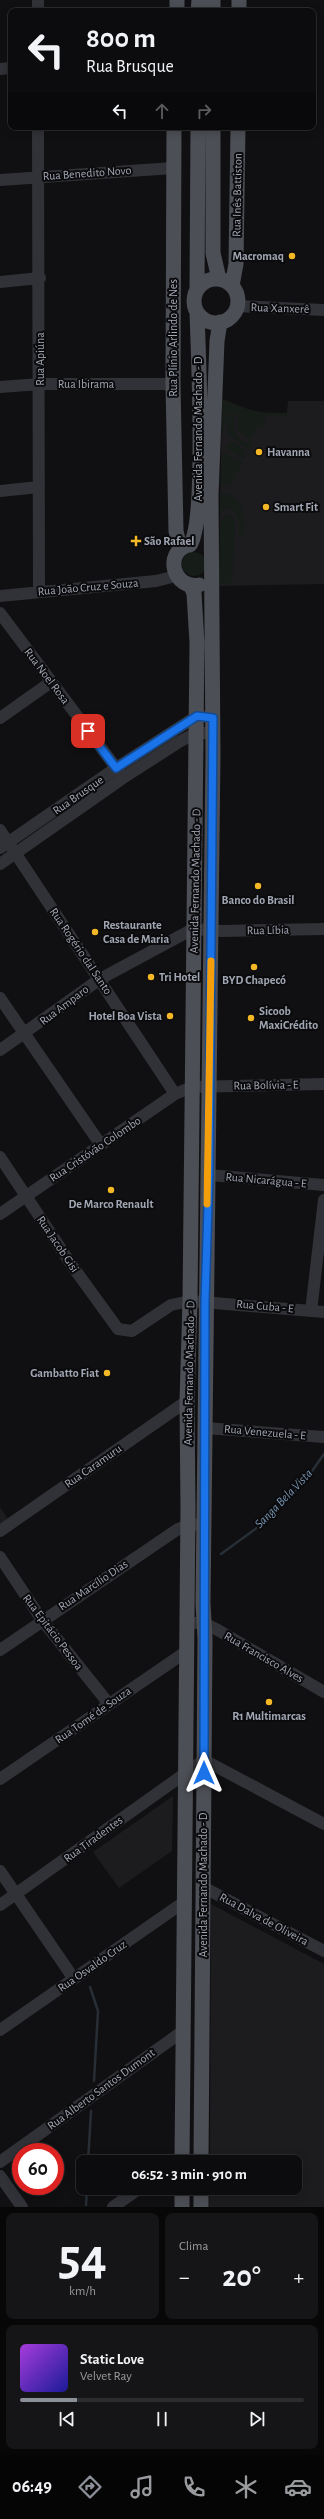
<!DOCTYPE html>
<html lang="pt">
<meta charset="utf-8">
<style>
:root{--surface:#0c0c0e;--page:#151517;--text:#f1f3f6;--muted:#9a9b9e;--line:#2c2c2e;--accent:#8c9099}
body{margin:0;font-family:"Alegreya Sans",sans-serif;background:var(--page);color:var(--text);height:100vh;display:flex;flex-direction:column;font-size:15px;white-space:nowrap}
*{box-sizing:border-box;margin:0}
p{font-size:13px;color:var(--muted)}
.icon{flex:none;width:22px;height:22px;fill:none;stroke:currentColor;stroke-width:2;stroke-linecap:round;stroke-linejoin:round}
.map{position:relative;height:2207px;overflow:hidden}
.drawer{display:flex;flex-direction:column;gap:6px;padding:6px;background:#070708;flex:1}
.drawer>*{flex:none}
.guide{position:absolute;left:8px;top:8px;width:308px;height:122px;border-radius:8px;box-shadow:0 2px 10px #0003,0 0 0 1px var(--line);background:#0c0c0e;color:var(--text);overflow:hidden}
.speed{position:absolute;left:12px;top:2143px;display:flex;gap:8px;font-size:20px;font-weight:700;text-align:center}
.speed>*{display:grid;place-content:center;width:52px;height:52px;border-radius:50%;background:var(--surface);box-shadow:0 2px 10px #0003,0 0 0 1px var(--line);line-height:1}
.speed .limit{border:6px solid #d22;background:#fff;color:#111}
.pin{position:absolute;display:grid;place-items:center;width:34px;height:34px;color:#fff;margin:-17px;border-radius:8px;box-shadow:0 2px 6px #0006}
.me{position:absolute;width:44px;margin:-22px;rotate:0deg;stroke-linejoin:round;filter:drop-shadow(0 0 3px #0008)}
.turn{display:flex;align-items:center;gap:14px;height:84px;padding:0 12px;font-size:18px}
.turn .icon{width:52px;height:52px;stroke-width:2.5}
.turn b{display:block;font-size:28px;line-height:34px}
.lanes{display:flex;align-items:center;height:38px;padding:0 12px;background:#0003;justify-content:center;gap:20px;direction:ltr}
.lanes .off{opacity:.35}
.big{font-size:30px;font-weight:700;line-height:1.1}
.drawer .tile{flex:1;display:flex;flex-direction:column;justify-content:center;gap:6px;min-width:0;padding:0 14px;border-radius:8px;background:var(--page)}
.drawer .dial{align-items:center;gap:0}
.dial b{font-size:52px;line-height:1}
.song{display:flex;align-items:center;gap:12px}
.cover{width:48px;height:48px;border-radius:6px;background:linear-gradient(135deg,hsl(280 70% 55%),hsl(240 70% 35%))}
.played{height:4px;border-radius:2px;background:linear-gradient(90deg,var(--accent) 20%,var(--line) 20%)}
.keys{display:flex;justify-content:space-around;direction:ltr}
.heat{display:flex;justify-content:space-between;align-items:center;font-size:22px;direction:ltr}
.drawer .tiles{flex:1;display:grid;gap:6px;grid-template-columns:1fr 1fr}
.tile:last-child{grid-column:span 2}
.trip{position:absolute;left:76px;top:2155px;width:226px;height:40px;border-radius:8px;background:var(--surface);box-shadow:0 2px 10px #0003,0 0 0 1px var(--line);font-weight:700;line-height:40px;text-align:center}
.tab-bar{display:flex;height:64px;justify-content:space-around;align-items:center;background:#050506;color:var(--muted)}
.tab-bar .icon{width:28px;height:28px}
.tab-bar .selected{color:var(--accent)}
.tab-bar b{font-size:18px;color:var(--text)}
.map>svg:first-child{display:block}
.built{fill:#1c1c1f}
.green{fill:#161c18}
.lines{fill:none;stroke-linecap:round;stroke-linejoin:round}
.stream{stroke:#272e35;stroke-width:2.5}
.minor{stroke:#313237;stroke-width:12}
.major{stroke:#4d4f56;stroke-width:15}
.route-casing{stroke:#114b97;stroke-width:10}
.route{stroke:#1a73e8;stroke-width:7}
.slow{stroke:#f59e0b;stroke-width:7}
.poi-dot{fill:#f4b725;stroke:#0b0b0d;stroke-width:1.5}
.labels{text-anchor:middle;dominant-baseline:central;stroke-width:4;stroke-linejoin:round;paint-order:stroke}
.street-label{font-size:12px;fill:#a1a6b3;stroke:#0b0b0d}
.poi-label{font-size:12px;font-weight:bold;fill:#a1a6b3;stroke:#0b0b0d;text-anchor:start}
.water-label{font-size:13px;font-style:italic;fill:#7693af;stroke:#0b0b0d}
</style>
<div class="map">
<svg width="324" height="2207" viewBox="0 0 324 2207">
<rect width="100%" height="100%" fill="#101012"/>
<path class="built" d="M222 399 258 413H287L288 401H324V584L219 586Z
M0 1507 8 1519 0 1524Z
M173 1796 172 1851 119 1888 93 1852Z
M211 1904 324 1964V2207H209L210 2188H295V2162H210Z"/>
<path class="green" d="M222 399C249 411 258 413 287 413V416H265V429L262 426H258L250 439 237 430V415L229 413 222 433Z
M232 416 235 419C236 434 231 432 245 442L254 441 249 451 226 432 228 419Z
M234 442 247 453 245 459 226 449 229 443Z
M222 453 243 462 230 486 220 484Z
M220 493C239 495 243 505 244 522 244 527 245 533 242 538L239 537V522L235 510 226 509 220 512Z
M230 514 234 519 235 526 232 583 219 584 220 525 224 516Z
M182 564a12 12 0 1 1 24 0a12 12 0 1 1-24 0Z"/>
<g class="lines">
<path class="stream" d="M221 1554 265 1522 305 1481 324 1454
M90 1987 98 2011 94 2081
M88 2162 91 2111
M86 2205 87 2188"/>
<path class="minor" d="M38 0V11
M0 69 11 68
M38 127 39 591
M0 180 173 168
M0 282 40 278
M237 306 324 310
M0 387 40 384H173
M0 491 39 487
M0 596 156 581 176 576
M0 613 120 773
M0 718 51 682
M0 830 175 1094
M0 848 116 768 197 716 213 717
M0 864 123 778 179 742 196 733H213
M0 998 101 1145
M0 1050 100 979 193 929 222 931 324 929
M0 1157 73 1267 118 1329 132 1331 171 1305 190 1301 324 1312
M209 1175 324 1185
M0 1214 175 1094 192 1087 324 1084
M311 1311 324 1200
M205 1428 324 1437
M0 1531 187 1401
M0 1557 42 1620 109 1704
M187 1623H204L216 1629 324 1692
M0 1650 178 1529 188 1525 204 1524
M0 1779 187 1651
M0 1871 74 1979
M203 1887 324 1951
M0 1905 204 1760 324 1824
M0 2030 184 1902
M0 2162 183 2031
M0 2176 22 2207
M113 2207 140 2188"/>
<path class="major" d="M177 11V0
M198 11 199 0
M213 11V0
M239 11V0
M174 127 173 384 176 531 180 549
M213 127V253L219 279
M194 301a22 22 0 1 1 44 0a22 22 0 1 1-44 0Z
M232 286 236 264 238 127
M197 288 198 127
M188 545C163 553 174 590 199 585
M190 545C207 521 198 351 197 312
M182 2162 188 1508 187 1401 190 1301 197 643 194 593 190 585
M201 2162 205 1639 203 1603 213 754 211 495 217 341 220 322
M182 2188V2207
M201 2207V2188"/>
</g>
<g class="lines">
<g class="route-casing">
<path id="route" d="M88 731 116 768 197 716 213 718 209 1175 205 1301 204 1773"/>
</g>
<use href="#route" class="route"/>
<path class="slow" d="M207 1204 211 961"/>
</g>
<g class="poi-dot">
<circle cx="292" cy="256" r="4"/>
<circle cx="259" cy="452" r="4"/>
<circle cx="266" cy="507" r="4"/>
<path d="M134 535h4v4h4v4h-4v4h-4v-4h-4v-4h4z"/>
<circle cx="258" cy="886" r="4"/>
<circle cx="95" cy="932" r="4"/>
<circle cx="254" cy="967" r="4"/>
<circle cx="151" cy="977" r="4"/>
<circle cx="170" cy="1016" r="4"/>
<circle cx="251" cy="1018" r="4"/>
<circle cx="111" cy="1190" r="4"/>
<circle cx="107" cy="1373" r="4"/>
<circle cx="269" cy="1702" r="4"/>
</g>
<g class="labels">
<g class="street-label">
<text transform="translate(87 173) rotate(-4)">Rua Benedito Novo</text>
<text transform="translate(237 195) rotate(-89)">Rua Inês Battiston</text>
<text transform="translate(280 308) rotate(2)">Rua Xanxerê</text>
<text transform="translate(173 338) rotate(-90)">Rua Plínio Arlindo de Nes</text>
<text transform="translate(40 359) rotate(-90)">Rua Apiúna</text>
<text x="86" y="384">Rua Ibirama</text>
<text transform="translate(198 429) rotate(-90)">Avenida Fernando Machado - D</text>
<text transform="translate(88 587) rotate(-5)">Rua João Cruz e Souza</text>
<text transform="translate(47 676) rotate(53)">Rua Noel Rosa</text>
<text transform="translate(78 795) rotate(-35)">Rua Brusque</text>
<text transform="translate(195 881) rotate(-89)">Avenida Fernando Machado - D</text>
<text transform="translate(268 930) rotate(-1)">Rua Líbia</text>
<text transform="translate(81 951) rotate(56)">Rua Rogério dal Santo</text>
<text transform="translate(64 1005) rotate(-37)">Rua Amparo</text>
<text transform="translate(266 1085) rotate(-1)">Rua Bolívia - E</text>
<text transform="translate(95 1149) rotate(-34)">Rua Cristóvão Colombo</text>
<text transform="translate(266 1180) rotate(5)">Rua Nicarágua - E</text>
<text transform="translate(58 1244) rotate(56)">Rua Jacob Gisi</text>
<text transform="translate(265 1306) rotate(5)">Rua Cuba - E</text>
<text transform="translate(189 1373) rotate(-89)">Avenida Fernando Machado - D</text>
<text transform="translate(265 1432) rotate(5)">Rua Venezuela - E</text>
<text transform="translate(93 1466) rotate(-35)">Rua Caramuru</text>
<text transform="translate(93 1585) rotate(-34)">Rua Marcílio Dias</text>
<text transform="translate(53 1632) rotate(53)">Rua Epitácio Pessoa</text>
<text transform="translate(264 1657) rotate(30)">Rua Francisco Alves</text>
<text transform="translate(93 1715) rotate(-35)">Rua Tomé de Souza</text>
<text transform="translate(93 1839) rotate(-36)">Rua Tiradentes</text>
<text transform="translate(203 1885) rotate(-90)">Avenida Fernando Machado - D</text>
<text transform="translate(264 1919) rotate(28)">Rua Dalva de Oliveira</text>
<text transform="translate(92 1966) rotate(-35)">Rua Osvaldo Cruz</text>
<text transform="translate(101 2089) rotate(-36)">Rua Alberto Santos Dumont</text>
</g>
<g class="poi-label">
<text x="284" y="256" text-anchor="end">Macromaq</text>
<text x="267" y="452">Havanna</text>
<text x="274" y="507">Smart Fit</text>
<text x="144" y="541">São Rafael</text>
<text x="258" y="900" text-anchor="middle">Banco do Brasil</text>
<text x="103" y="925">Restaurante<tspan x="103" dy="14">Casa de Maria</tspan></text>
<text x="159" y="977">Tri Hotel</text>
<text x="254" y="980" text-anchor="middle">BYD Chapecó</text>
<text x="259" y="1011">Sicoob<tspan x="259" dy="14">MaxiCrédito</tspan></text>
<text x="162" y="1016" text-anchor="end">Hotel Boa Vista</text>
<text x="111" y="1204" text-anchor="middle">De Marco Renault</text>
<text x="99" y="1373" text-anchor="end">Gambatto Fiat</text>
<text x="269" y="1716" text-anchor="middle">R1 Multimarcas</text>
</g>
<g class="water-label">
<text transform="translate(284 1499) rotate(-46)">Sanga Bela Vista</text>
</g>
</g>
</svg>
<div class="speed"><div class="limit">60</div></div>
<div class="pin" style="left:88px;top:731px;background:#d93025"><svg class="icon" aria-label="arrive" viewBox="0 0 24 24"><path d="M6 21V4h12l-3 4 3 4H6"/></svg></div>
<svg class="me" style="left:204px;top:1773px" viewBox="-20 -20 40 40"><path d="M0-17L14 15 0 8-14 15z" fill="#1a73e8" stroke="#fff" stroke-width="4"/></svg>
<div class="trip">06:52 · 3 min · 910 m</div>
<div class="guide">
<div class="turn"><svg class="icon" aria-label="left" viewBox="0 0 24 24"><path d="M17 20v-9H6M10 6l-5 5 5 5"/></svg><div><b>800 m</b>Rua Brusque</div></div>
<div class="lanes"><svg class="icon" aria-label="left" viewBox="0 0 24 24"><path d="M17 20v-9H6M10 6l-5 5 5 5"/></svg><svg class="icon off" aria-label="ahead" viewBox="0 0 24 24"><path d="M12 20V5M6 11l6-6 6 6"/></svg><svg class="icon off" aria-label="right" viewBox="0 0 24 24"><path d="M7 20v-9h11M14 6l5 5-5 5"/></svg></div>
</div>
</div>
<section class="drawer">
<div class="tiles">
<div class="tile dial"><b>54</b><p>km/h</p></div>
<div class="tile"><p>Clima</p>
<div class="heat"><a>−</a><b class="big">20°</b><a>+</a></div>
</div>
<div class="tile">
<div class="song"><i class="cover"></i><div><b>Static Love</b><p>Velvet Ray</p></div></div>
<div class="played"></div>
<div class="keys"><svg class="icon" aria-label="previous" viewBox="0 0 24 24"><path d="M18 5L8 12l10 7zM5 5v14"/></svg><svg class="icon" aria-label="pause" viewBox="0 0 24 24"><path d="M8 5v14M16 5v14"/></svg><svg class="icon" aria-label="next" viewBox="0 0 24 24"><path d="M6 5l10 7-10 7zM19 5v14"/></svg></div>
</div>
</div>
</section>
<nav class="tab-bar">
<b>06:49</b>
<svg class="icon selected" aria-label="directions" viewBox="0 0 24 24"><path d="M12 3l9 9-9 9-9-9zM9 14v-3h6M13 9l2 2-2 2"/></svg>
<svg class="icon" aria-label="music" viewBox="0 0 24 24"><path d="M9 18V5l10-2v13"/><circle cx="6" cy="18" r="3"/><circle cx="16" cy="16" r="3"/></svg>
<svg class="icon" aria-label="phone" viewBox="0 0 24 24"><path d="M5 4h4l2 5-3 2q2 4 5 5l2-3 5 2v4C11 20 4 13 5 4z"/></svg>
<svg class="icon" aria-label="climate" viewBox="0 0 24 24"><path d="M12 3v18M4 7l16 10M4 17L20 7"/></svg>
<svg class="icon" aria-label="car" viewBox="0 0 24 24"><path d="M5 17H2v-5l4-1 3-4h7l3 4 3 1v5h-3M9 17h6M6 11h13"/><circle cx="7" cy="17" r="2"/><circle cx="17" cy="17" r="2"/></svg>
</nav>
